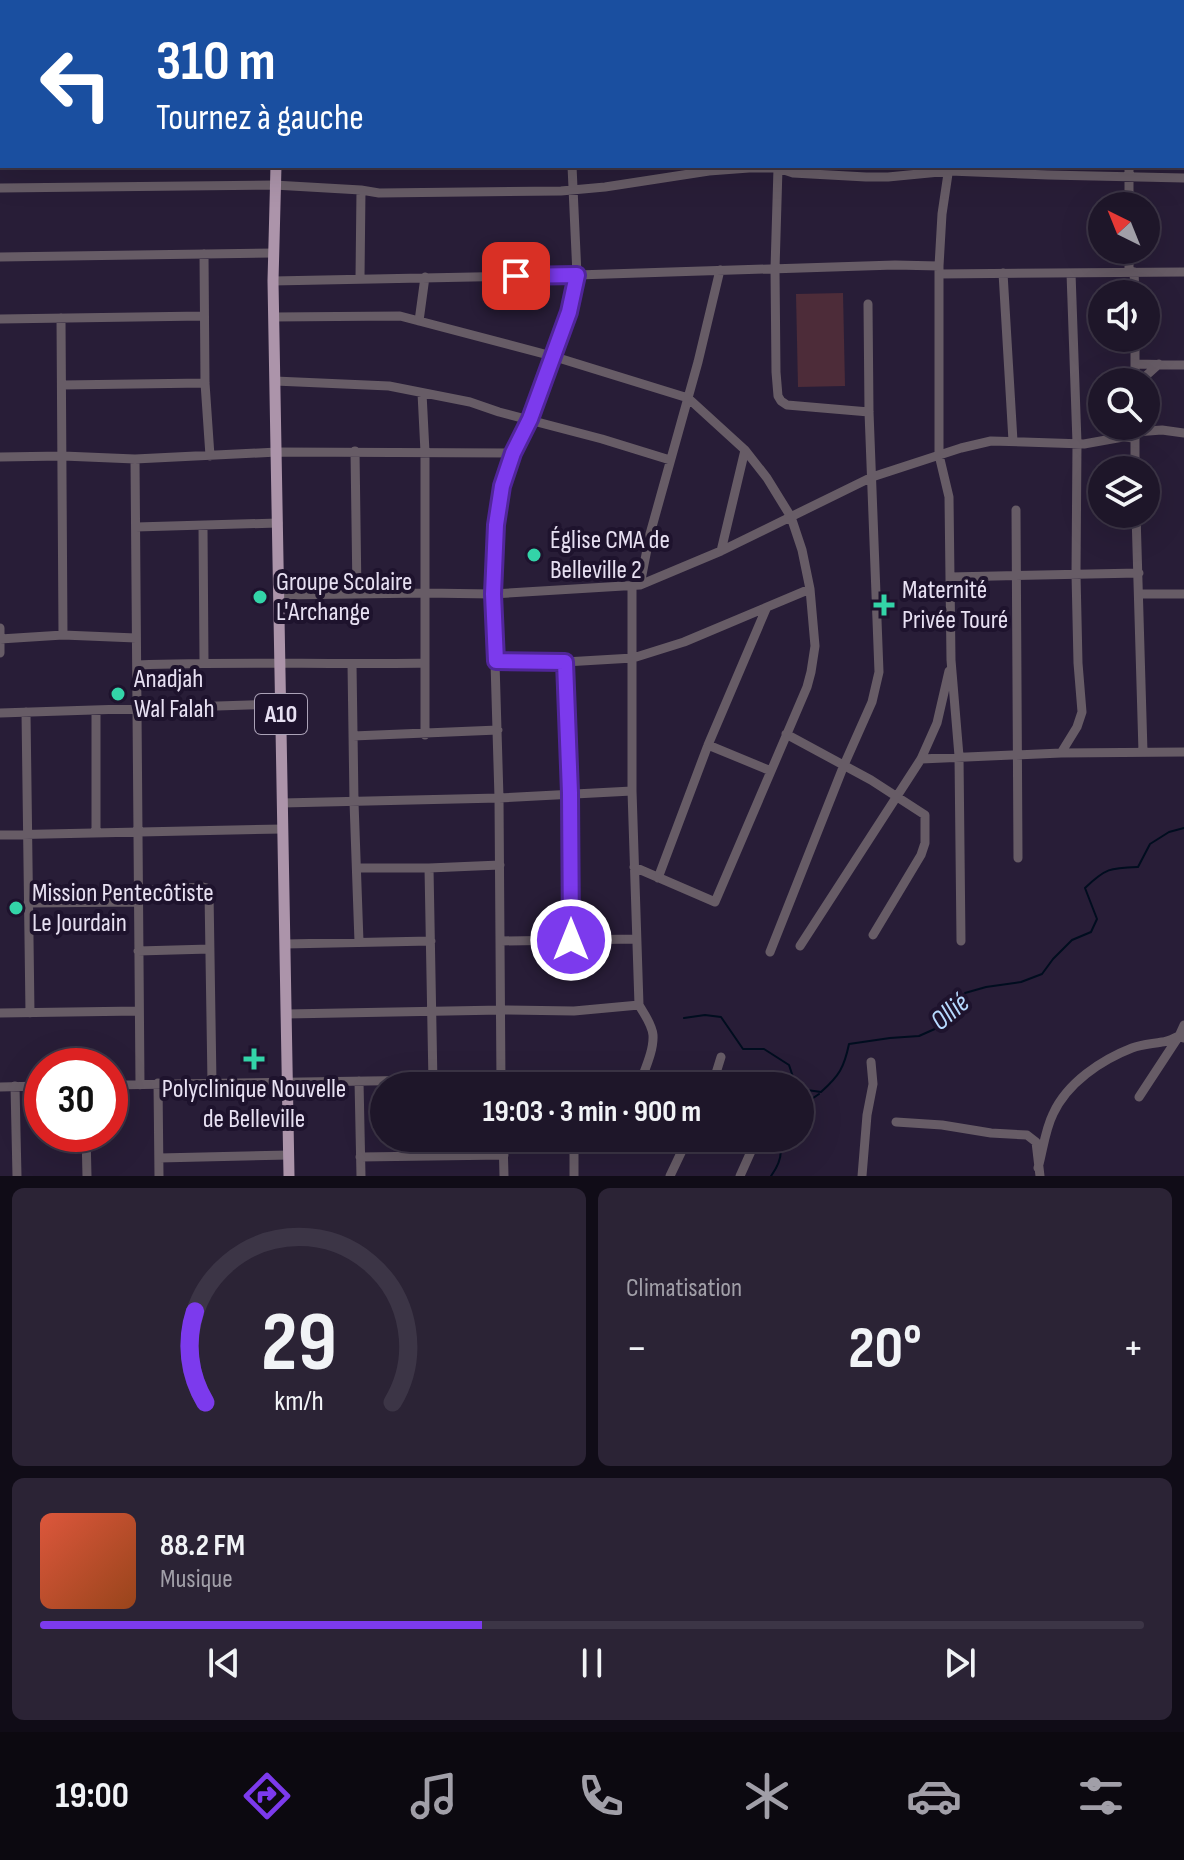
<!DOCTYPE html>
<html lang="fr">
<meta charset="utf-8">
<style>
:root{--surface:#1e1629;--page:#2b2335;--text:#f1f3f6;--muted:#a19fa8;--line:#3c3546;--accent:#7c3aed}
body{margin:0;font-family:"Sofia Sans Condensed",sans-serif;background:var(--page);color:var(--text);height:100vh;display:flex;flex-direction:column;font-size:30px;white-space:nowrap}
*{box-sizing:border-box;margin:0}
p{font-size:26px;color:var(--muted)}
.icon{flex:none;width:44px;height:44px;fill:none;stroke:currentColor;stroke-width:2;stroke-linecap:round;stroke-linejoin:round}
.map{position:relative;height:1176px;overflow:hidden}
.side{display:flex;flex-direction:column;gap:12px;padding:12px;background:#100c17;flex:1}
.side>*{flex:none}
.banner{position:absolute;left:0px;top:0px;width:1184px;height:168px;box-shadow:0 8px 32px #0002,0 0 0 2px var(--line);background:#1a4fa0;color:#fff;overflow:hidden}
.needle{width:52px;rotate:317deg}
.buttons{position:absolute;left:1088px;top:192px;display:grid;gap:16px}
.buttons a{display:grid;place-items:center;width:72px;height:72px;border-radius:50%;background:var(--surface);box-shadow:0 8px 32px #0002,0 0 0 2px var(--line);font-size:40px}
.speed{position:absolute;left:24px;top:1048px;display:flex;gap:16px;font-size:40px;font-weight:700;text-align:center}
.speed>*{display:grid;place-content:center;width:104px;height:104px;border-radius:50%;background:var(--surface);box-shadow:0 8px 32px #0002,0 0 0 2px var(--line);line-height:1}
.speed .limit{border:12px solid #d22;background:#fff;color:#111}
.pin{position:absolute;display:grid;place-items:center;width:68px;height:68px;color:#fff;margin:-34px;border-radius:16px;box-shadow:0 4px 12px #0006}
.me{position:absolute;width:88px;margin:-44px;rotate:0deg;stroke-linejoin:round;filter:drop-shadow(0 0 6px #0008)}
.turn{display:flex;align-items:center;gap:28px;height:168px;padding:0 24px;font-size:36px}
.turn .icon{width:104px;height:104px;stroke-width:2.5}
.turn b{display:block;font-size:56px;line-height:68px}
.big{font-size:60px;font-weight:700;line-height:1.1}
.side .widget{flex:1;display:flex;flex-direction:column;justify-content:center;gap:12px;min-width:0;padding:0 28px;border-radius:12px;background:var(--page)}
.side .dial{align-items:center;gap:0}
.dial svg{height:208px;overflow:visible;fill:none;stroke:var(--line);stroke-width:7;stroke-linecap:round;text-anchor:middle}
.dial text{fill:var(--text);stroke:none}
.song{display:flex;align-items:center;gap:24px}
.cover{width:96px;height:96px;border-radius:12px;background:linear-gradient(135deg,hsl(10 70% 55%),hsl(20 70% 35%))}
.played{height:8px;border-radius:4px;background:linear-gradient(90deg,var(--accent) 40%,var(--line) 40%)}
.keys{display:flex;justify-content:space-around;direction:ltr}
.heat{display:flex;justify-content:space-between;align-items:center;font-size:44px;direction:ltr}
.side .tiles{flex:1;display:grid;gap:12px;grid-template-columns:1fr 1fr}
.widget:last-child{grid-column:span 2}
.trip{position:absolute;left:370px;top:1072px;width:444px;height:80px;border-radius:40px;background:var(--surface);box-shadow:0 8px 32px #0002,0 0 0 2px var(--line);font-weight:700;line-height:80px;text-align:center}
.dock{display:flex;height:128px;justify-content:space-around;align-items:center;background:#0c0910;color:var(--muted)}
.dock .icon{width:56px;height:56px}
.dock .on{color:var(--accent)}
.dock b{font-size:36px;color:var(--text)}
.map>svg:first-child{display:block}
.pitch{fill:#4d2c39}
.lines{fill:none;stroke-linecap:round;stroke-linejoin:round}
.stream{stroke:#000d1f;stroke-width:2}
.minor{stroke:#675c66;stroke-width:9}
.major{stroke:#ac94aa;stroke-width:11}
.route-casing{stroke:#51269a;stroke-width:20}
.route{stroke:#7c3aed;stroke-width:14}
.poi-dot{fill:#33d4a8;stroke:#1e132d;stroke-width:3}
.labels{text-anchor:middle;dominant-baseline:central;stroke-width:8;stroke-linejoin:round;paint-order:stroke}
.shield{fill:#1e132d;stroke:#aba2b7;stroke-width:2}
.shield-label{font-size:24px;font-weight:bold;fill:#e7e0f2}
.poi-label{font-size:26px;fill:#e7e0f2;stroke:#1e132d;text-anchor:start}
.water-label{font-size:28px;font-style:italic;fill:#b7daff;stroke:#1e132d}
</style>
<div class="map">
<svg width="1184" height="1176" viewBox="0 0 1184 1176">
<rect width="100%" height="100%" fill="#281d37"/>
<path class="pitch" d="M843 293 845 386 798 387 796 294Z"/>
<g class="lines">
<path class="stream" d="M684 1018 705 1015 721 1017 743 1049H764L789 1065 793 1077 807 1090 821 1092C839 1076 844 1068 849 1044L890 1038 919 1036 937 1028 965 993 986 987 1021 982 1042 974 1053 959 1072 940 1091 932 1097 919 1085 888C1106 868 1110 868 1138 867L1150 844 1169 832 1184 828
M800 1107 819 1094
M771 1176C779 1165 785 1151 777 1138"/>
<path class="minor" d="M86 0V2
M212 0 213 2
M452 0V2
M568 0V2
M707 0V2
M1129 0V2
M637 2V0
M865 2V0
M936 2V0
M1004 2V0
M0 6H2
M1182 10 1184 9
M1182 77H1184
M0 81H2
M1182 125H1184
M949 167 942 214 939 266V455L949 497 951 660 959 756 961 941
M778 168 775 269 776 372 778 396 781 401 787 405 869 412
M0 188 274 185 361 190 379 193 561 191 605 187 709 171 749 168H778L793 173 866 177H888L950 171 1048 175 1184 178
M1129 206V166
M1129 250V271
M204 254 205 383 210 456
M0 257 273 253
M1134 272 1135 294
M1003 273 1013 441
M939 274 1184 272
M360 278 361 190
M273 281 577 275 895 265 939 266
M274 317 400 316 552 356 688 398 745 450 767 478 791 517 802 550 810 589 815 646 811 672 807 687 715 902 634 867
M61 318 63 635
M0 319 204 316
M419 321 425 277
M1135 338V382
M1136 364 1184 365
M275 381 389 386 470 402 499 412 602 439 670 460
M1139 382 1159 364
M62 385 205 383
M422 393 425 452V735
M1133 426 1135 432 1162 430 1184 433
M1135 433V470
M355 451 357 594
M0 457 63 456 135 459 277 452 513 453
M135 459 140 1085
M1016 510 1018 858
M1136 514 1143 752
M136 527 278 523
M203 527 204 662
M721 551 745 450
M950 577 1139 573
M632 585V791L639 1005C644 1014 652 1024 653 1035 654 1051 644 1071 639 1086
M640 585 650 534 698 362 720 270
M1139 594H1184
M279 595 425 593 493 594 640 585 721 551 872 477 961 448 991 441 1084 444 1123 437 1134 438
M0 628V653
M0 639 63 635 136 638
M496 661 565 662 633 658 684 642 810 589
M565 662 570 793 571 940
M352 664 354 802 359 942
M138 665C233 661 329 665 425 663
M96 710V833
M26 712 30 1013
M0 713 281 704
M786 734 871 780 925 815V843L921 855 873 935
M353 736 498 730
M708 745 771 771
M1061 753 1077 727 1082 712 1078 663 1076 574 1077 443 1071 273
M921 759 1061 753 1184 752
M282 803 499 798 632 791
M0 835 283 829
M357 868H429L500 865
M429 868 433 1083
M658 878 708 745 766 609
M138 891 203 887 207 888 209 892 212 1083
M28 903 138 902
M501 941 636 939
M285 944 431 941
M800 946 921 759 937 723 949 671
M138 951 210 949
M770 952 844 765 872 702 879 672 869 412 868 304
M0 1013 139 1011
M286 1014 502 1010 574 1011 639 1005
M359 1081 361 1176
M501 1082 641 1080
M158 1083 159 1176
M110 1085 433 1080
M15 1086 17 1176
M501 1086 499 798 493 594 496 525 502 486 513 453 530 419 569 312 577 275 572 166
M712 1086 721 1057
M0 1087 42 1086
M1139 1097 1179 1036 1184 1025
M896 1122 942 1125 991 1133 1027 1135 1036 1142 1040 1176
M86 1134 87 1176
M434 1138V1156
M503 1138 504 1176
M574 1138V1176
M360 1157 504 1155
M159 1158 289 1155
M1038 1168C1043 1150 1045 1130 1053 1114 1067 1083 1101 1060 1132 1048 1142 1044 1151 1044 1162 1042 1167 1042 1174 1038 1179 1036L1184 1038
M670 1176 688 1138
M740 1176 757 1138
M862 1176 867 1115 873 1084 871 1062"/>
<path class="major" d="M278 2V0
M276 166 273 281 289 1176"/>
</g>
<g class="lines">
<g class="route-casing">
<path id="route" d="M516 276 577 275 569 312 530 419 513 453 502 486 496 525 493 594 496 661 565 662 570 793 571 940"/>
</g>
<use href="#route" class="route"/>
</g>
<g class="poi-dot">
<circle cx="534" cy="555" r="8"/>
<circle cx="260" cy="597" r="8"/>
<path d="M880 593h8v8h8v8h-8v8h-8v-8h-8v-8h8z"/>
<circle cx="118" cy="694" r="8"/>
<circle cx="16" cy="908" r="8"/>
<path d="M250 1047h8v8h8v8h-8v8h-8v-8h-8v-8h8z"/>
</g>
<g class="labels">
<rect class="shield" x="255" y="694" width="52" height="40" rx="6"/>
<g class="shield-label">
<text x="281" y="714">A10</text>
</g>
<g class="poi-label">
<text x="550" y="540">Église CMA de<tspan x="550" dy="30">Belleville 2</tspan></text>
<text x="276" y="582">Groupe Scolaire<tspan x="276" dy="30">L'Archange</tspan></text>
<text x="902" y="590">Maternité<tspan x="902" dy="30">Privée Touré</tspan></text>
<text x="134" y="679">Anadjah<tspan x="134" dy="30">Wal Falah</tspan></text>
<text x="32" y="893">Mission Pentecôtiste<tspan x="32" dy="30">Le Jourdain</tspan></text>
<text x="254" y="1089" text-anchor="middle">Polyclinique Nouvelle<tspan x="254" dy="30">de Belleville</tspan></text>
</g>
<g class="water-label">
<text transform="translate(950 1012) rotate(-40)">Ollié</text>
</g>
</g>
</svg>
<div class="buttons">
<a><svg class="needle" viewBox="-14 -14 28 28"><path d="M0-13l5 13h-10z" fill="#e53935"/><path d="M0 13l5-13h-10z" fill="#a19fa8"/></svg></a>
<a><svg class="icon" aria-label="sound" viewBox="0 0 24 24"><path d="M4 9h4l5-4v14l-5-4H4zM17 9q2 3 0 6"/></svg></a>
<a><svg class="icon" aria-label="search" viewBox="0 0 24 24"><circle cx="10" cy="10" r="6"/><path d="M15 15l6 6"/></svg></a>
<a><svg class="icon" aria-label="layers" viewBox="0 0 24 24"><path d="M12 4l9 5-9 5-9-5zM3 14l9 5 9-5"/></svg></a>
</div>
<div class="speed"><div class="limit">30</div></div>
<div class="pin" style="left:516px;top:276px;background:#d93025"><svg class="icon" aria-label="arrive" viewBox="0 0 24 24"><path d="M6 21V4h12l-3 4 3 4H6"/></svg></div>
<svg class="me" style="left:571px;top:940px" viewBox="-20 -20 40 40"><circle r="17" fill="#7c3aed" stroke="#fff" stroke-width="3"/><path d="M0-11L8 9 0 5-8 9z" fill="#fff"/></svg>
<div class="trip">19:03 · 3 min · 900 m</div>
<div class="banner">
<div class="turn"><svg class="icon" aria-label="left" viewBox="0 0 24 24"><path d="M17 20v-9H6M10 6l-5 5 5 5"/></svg><div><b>310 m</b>Tournez à gauche</div></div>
</div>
</div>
<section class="side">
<div class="tiles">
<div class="widget dial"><svg viewBox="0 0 100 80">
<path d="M14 69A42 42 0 1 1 86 69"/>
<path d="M14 69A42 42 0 0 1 10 34" stroke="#7c3aed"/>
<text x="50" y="56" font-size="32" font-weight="700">29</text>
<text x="50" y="72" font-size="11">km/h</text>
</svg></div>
<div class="widget"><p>Climatisation</p>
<div class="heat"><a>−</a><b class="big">20°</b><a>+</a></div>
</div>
<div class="widget">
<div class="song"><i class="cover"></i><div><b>88.2 FM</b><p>Musique</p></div></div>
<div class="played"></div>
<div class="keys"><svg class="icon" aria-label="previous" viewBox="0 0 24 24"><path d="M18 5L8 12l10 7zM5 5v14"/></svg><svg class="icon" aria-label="pause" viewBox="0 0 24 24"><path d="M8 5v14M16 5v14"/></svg><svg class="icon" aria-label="next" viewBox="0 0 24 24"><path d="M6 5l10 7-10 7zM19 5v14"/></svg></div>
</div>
</div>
</section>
<nav class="dock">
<b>19:00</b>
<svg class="icon on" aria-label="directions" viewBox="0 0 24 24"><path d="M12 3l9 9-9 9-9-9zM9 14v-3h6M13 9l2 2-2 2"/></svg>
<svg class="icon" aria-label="music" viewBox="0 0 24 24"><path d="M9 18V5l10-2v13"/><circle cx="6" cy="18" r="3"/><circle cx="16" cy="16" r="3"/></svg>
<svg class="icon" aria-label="phone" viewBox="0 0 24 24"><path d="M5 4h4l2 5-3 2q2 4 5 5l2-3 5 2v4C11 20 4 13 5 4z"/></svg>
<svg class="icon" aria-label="climate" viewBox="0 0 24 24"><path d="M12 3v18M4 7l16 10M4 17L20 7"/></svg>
<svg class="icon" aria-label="car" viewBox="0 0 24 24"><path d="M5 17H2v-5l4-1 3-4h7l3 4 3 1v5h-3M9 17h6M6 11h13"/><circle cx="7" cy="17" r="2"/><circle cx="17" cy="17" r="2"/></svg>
<svg class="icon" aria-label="filters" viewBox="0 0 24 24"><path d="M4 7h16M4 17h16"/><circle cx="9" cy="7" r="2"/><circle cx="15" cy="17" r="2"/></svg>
</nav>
